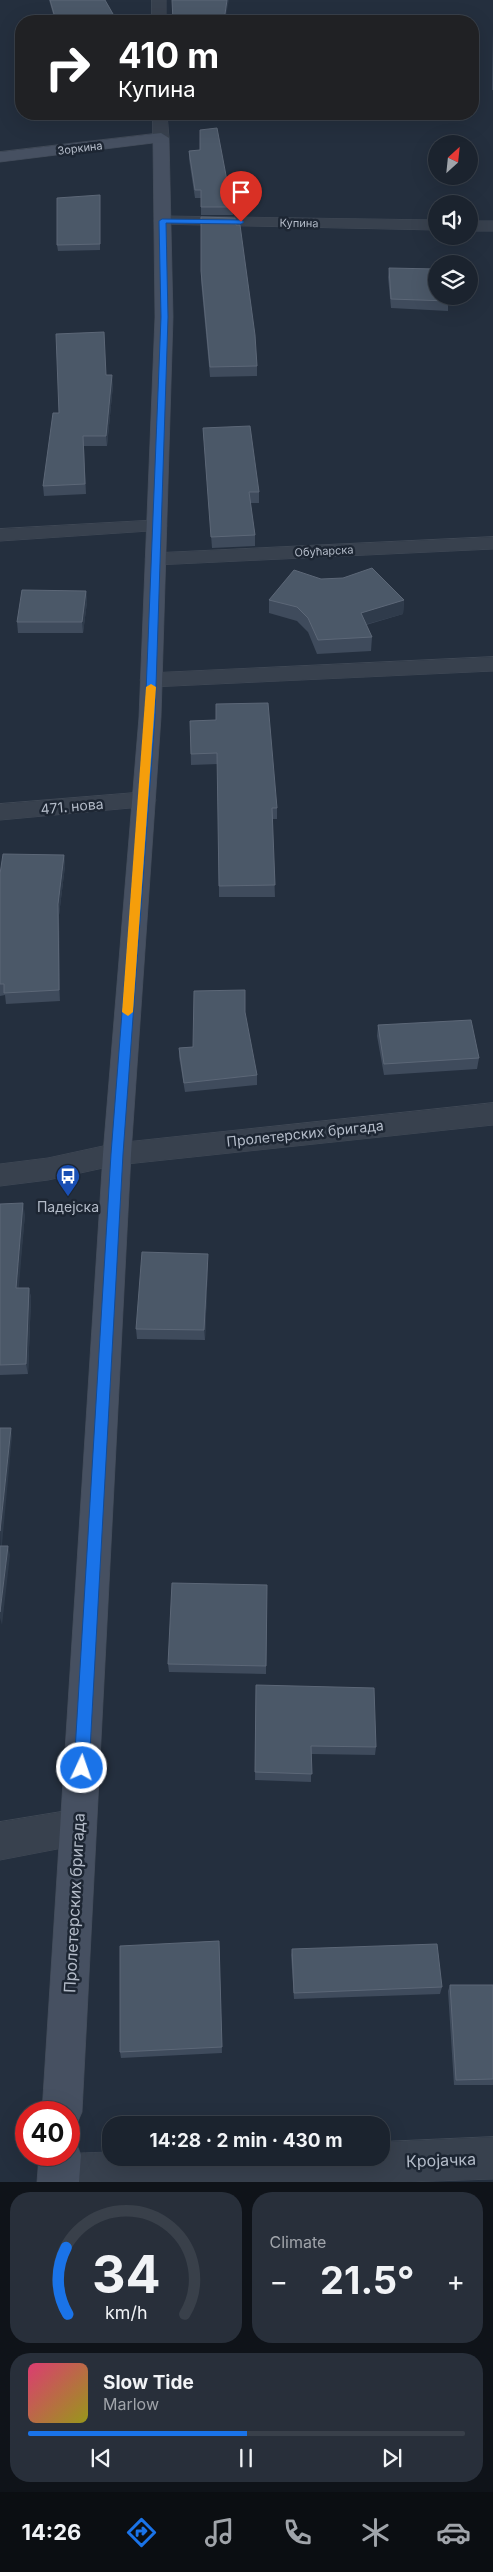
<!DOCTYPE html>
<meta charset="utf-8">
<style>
:root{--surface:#1b232e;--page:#282f3a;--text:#f1f3f6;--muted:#a0a4aa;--line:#39404a;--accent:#1a73e8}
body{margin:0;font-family:Inter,sans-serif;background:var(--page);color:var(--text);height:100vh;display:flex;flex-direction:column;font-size:19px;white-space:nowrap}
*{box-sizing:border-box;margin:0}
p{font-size:16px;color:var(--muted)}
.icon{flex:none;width:28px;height:28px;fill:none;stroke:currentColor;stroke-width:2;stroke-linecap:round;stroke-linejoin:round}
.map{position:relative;height:2182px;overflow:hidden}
.side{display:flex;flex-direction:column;gap:10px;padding:10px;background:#0f1319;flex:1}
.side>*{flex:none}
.top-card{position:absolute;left:15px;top:15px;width:464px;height:105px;border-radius:20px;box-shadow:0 5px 20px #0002,0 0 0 1px var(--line);background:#202124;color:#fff;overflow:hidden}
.needle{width:32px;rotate:27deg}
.fabs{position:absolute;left:428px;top:135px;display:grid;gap:10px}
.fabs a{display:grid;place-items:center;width:50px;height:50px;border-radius:50%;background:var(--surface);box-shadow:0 5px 20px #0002,0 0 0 1px var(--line);font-size:25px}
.speed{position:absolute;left:15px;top:2101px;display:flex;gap:10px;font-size:25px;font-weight:700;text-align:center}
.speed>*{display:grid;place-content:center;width:65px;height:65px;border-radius:50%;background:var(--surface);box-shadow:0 5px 20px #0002,0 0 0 1px var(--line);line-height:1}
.speed .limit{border:8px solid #d22;background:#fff;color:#111}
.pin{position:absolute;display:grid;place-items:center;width:42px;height:42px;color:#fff;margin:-51px -21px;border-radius:50% 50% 50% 0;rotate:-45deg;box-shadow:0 0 5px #0007}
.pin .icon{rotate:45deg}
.me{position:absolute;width:55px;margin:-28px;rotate:3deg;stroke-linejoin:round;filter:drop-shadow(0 0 4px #0008)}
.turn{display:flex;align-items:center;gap:18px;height:105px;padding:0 20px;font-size:22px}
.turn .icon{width:65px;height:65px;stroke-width:2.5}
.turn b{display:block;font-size:35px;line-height:42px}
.big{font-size:38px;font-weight:700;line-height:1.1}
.side .card{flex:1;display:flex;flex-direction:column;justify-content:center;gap:8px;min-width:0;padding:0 18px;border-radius:20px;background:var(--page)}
.side .dial{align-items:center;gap:0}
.dial svg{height:130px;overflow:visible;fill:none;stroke:var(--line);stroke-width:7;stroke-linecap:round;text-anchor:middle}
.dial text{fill:var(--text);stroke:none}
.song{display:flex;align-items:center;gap:15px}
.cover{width:60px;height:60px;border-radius:8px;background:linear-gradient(135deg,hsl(340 70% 55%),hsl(60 70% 35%))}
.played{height:5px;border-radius:2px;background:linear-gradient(90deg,var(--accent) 50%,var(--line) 50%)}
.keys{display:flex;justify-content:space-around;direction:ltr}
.heat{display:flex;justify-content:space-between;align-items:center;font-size:28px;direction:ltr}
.side .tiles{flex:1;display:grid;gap:10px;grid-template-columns:1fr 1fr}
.card:last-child{grid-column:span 2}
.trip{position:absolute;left:102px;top:2116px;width:288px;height:50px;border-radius:20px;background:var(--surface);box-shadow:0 5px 20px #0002,0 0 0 1px var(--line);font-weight:700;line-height:50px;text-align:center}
.tabs{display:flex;height:80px;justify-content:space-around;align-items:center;background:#0b0e12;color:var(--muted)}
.tabs .icon{width:35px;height:35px}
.tabs .on{color:var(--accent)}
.tabs b{font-size:22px;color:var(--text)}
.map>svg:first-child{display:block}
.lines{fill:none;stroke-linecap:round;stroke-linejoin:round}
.street-casing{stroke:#414a57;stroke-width:1}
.secondary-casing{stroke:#414a57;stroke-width:1}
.street{fill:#38414e;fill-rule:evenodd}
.secondary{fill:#465061;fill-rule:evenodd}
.wall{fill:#3f4b5c}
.shaded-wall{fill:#2f3b4b}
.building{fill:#4b5868;stroke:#5c6777}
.route{fill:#1a73e8;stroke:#114b97}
.slow{fill:#f59e0b}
.labels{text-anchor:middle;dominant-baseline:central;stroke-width:5;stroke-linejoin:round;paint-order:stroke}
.far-street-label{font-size:11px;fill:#b4bcc9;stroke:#1d2633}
.street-label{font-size:14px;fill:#b4bcc9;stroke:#1d2633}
.poi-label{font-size:14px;fill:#b4bcc9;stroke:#1d2633}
.near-street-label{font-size:16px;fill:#b4bcc9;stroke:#1d2633}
</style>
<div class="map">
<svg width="493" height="2182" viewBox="0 0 493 2182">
<rect width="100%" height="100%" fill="#242f3e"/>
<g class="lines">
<g class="street-casing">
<path id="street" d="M152 0H166V21H152Z
M153 114H167L169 138 166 141H156L153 138Z
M162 216 436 220V230L156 224 154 221 156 218Z
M469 221H493V231H469Z
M157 520 164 522 167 526 164 530 0 541V529Z
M493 537V549L155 565 148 563 145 559 148 555 155 553Z
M493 657V671L151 687 143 685 140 680 143 675 151 673Z
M144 792 152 794 156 800 152 806 0 820V804Z
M493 1103V1125L117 1165 48 1180 0 1186V1164L48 1158 117 1143Z
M78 1809 91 1814 96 1827 91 1840 78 1845 0 1860V1822Z
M493 2137V2179L407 2182H41L38 2175 44 2160C66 2152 88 2153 111 2152V2158H381V2142Z"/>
</g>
<g class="secondary-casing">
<path id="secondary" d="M161 133 169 138 173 317 161 717 131 1154 82 2112 76 2126 69 2130V2112H42L103 1154 139 717 155 317 153 143 0 162V152Z
M69 2138 75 2140 81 2155 79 2182H37L39 2155H69Z"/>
</g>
<use href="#street" class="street"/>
<use href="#secondary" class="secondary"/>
</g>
<path class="wall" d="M49 0H105L117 21H55Z
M493 31V90H492Z
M189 151 232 207 233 215H201V198H195L189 159Z
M100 201V250L58 251 57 245Z
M201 217 257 366V376L210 377 201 281Z
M389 268 448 301V311L391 308 388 277Z
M106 375 113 385 107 446H84L86 494 44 496 43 486 59 413Z
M203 428 259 492V503H250L255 535V546L212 548Z
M321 579 404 600 403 614 366 625 372 637 371 651 317 654 308 632 297 621 269 613V600Z
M86 591 87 602 83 633H18L17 622Z
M190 721 277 808V819H272L275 897H219L218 764 191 765Z
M64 855 65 866 59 915 60 1001 6 1004 5 995 0 996V874Z
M378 1025 479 1058 477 1069 384 1075 377 1036Z
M193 1047 257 1075V1085L185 1092 179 1057V1048Z
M0 1204 25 1214 18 1288H29L31 1298 28 1374 0 1375Z
M208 1264 205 1340 137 1339 136 1329Z
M267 1585 266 1674 169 1672 168 1664Z
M256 1685 376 1747 375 1755 311 1754V1782L255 1780Z
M219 1941 222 2053 121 2058 120 2052Z
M292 1949 442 1987 440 1994 294 1999 291 1955Z
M450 1985H493V2085H454L448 1991Z"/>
<path class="shaded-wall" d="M227 0H229L225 21H224Z
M112 375 113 385 107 446 106 436Z
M86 591 87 602 83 633 82 622Z
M404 600 403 614 360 626 361 613Z
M64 855 65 866 59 915 60 1001 59 990 58 904Z
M23 1203 25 1214 18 1298 16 1288Z
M208 1254V1264L205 1340 204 1330Z
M29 1288 31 1298 28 1374 26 1364Z
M11 1428 12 1437 1 1555 0 1531Z
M8 1546 10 1555 2 1625 0 1618V1612Z"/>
<path class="building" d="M50 0H105L117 21H56Z
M172 0H227L224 21H173Z
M217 128 232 207H201V190H195L189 151 200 150V130Z
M100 195V244L57 245V198Z
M201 217 235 218 236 225H240L255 335 257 366 210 367 201 271Z
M389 268 436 269V296H448V301L391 299Z
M104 332 106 375H112L106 436H83L85 484 43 486 53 413H59L56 334Z
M250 426 259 492H249L255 535 211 537 203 428Z
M372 568 404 600 361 613 372 637 318 640 308 618 297 607 269 600 294 570 321 579 343 578Z
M22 590 86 591 82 622H17Z
M268 703 277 808H272L275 885 219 886 217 753 191 754 190 721 216 720V704Z
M3 854 64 855 58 904 59 990 4 993V984H0V874Z
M245 990V1012L257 1075 184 1083 179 1048 193 1047 194 991Z
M471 1020 479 1058 384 1064 378 1025Z
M23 1203 16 1288H29L26 1364 0 1365V1204Z
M142 1252 208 1254 204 1330 136 1329Z
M0 1428H11L0 1531Z
M0 1546H8L0 1612Z
M172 1583 267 1585 266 1666 168 1664Z
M256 1685 374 1688 376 1747 311 1746 312 1774 255 1772Z
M219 1941 222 2047 120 2052V1946Z
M437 1944 442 1987 294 1993 292 1949Z
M450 1985H493V2079L456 2080Z"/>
<path class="route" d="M162 219 241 220 244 222 241 224 166 223 168 317 155 717 123 1154 89 1768 87 1773 82 1775 76 1773 74 1768 111 1154 145 717 161 317 159 221Z"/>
<path class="slow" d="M151 684 156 687 133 1012 128 1016 122 1012 146 687Z"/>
<defs>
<g id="bus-pin" transform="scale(1.25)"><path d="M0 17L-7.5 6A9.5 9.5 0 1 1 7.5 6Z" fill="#1a4fb4" stroke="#1d2633"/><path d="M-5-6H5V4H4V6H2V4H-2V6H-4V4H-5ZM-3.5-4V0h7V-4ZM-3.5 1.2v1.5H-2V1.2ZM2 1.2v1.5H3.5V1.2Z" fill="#fff"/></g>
</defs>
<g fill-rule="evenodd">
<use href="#bus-pin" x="68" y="1176"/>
</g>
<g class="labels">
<g class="far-street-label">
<text transform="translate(80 148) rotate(-7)">Зоркина</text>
<text transform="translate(299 223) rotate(1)">Купина</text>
<text transform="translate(324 551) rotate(-3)">Обућарска</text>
</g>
<g class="street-label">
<text transform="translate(72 806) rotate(-5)">471. нова</text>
<text transform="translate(305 1133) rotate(-6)">Пролетерских бригада</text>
</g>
<g class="poi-label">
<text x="68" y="1206">Падејска</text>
</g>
<g class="near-street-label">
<text transform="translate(74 1903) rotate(-87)">Пролетерских бригада</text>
<text transform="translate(441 2160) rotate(-2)">Кројачка</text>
</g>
</g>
</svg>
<div class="fabs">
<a><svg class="needle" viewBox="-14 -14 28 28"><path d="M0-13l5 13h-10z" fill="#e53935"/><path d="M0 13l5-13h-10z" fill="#a0a4aa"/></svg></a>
<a><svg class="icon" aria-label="sound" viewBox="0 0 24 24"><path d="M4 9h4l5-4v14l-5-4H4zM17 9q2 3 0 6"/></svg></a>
<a><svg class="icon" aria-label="layers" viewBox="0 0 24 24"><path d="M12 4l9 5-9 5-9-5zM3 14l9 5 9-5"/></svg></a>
</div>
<div class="speed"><div class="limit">40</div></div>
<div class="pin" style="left:241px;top:222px;background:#d93025"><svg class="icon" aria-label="arrive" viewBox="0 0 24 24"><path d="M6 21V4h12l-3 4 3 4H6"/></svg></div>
<svg class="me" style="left:82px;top:1768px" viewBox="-20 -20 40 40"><circle r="17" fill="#1a73e8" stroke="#fff" stroke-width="3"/><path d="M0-11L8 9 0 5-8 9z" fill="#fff"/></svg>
<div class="trip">14:28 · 2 min · 430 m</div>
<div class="top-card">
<div class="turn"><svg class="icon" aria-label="right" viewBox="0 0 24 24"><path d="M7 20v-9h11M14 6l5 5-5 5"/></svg><div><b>410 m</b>Купина</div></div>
</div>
</div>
<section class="side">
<div class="tiles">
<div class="card dial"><svg viewBox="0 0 100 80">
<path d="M14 69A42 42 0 1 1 86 69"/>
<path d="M14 69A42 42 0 0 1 13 28" stroke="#1a73e8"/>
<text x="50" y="56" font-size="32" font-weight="700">34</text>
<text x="50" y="72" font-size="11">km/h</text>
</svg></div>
<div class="card"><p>Climate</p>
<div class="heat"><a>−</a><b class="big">21.5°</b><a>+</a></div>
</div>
<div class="card">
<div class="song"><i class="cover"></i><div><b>Slow Tide</b><p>Marlow</p></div></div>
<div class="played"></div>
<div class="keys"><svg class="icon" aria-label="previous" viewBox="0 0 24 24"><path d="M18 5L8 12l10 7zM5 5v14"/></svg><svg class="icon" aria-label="pause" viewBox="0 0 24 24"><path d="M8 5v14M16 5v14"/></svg><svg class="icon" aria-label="next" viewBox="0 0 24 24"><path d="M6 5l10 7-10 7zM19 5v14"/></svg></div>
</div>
</div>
</section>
<nav class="tabs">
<b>14:26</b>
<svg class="icon on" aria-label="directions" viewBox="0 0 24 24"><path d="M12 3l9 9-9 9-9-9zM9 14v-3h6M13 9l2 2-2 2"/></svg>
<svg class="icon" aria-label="music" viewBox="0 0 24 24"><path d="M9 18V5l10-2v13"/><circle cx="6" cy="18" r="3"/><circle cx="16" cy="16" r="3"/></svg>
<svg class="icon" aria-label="phone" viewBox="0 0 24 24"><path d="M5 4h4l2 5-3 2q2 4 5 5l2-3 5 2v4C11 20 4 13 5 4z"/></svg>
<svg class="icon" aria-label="climate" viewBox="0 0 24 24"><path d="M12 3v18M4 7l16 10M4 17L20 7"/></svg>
<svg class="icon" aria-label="car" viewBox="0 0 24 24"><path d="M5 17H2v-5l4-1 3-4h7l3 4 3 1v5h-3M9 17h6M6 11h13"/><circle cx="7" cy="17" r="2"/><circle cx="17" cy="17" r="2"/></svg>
</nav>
